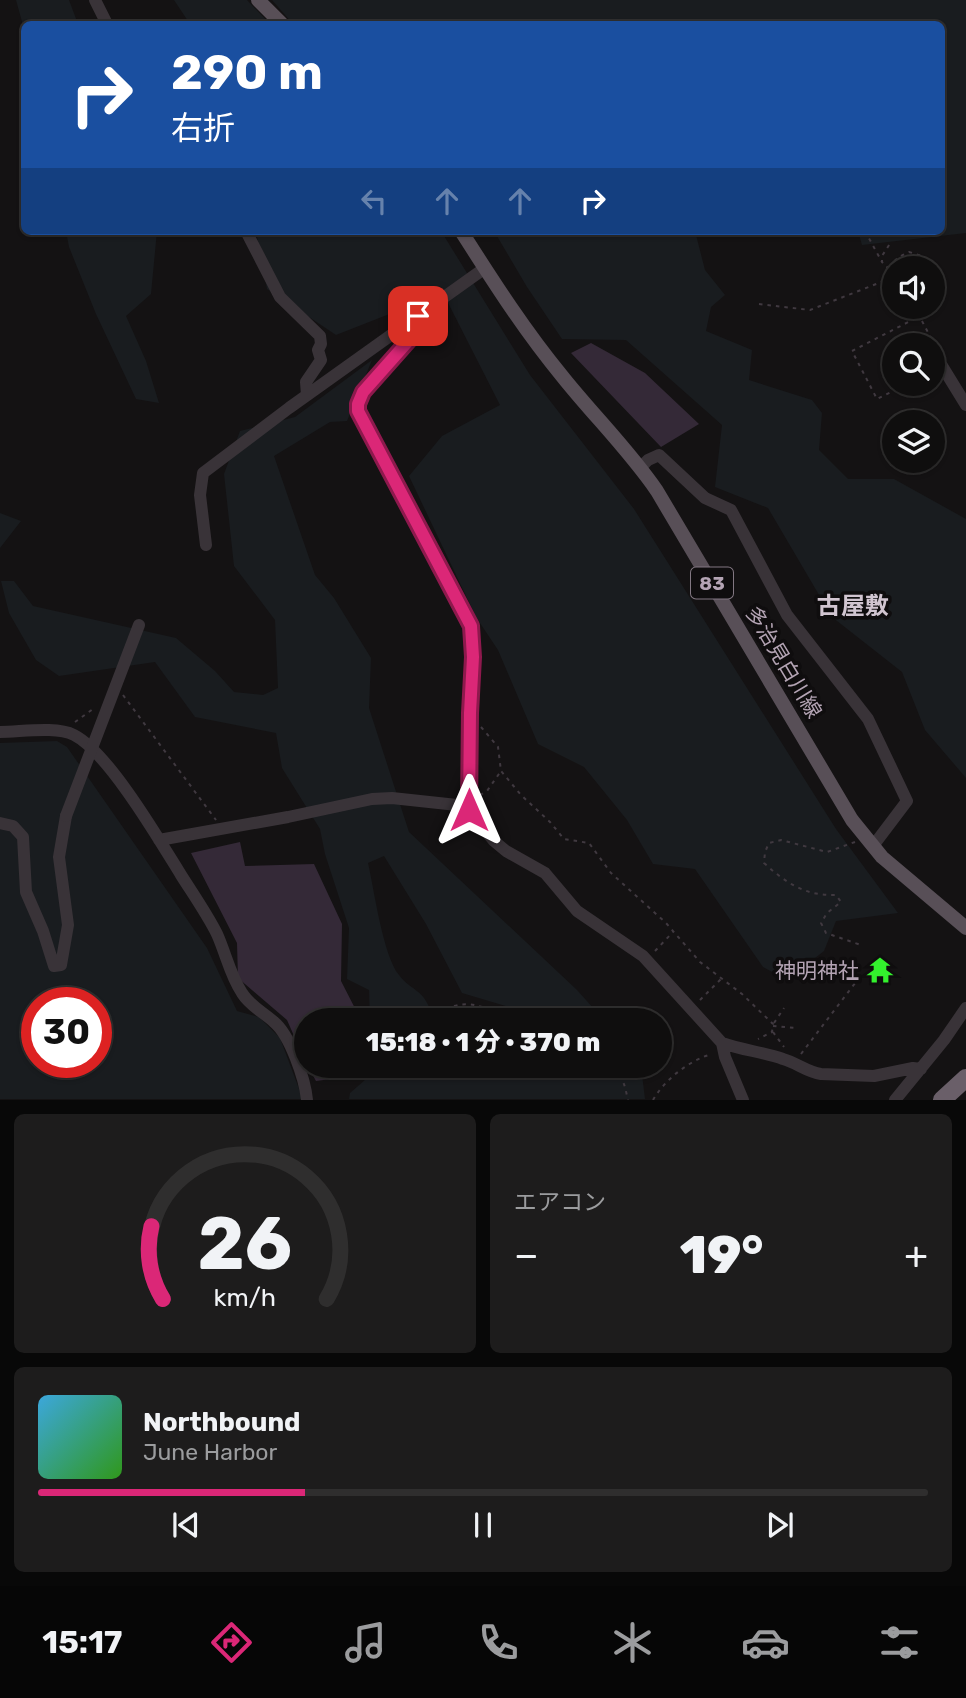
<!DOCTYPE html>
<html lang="ja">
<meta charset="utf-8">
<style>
:root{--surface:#0f0e0e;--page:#1d1c1c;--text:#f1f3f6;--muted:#9b9c9e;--line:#2f2e2e;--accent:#db2777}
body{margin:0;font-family:Rubik,"Noto Sans JP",sans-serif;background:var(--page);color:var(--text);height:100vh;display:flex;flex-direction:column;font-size:26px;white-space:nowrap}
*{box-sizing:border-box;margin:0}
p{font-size:23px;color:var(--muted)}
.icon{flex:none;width:38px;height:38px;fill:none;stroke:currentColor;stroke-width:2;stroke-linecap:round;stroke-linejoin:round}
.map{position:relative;height:1100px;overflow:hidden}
.drawer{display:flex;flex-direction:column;gap:14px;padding:14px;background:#080808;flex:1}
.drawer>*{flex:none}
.guide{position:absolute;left:21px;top:21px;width:924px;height:214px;border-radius:10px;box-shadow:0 2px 5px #0004,0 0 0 2px var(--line);background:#1a4fa0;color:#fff;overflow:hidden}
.fabs{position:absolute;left:882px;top:256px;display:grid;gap:14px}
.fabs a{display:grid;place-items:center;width:63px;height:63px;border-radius:50%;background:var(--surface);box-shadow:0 2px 5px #0004,0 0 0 2px var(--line);font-size:35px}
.speed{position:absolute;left:21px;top:987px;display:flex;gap:14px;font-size:35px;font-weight:700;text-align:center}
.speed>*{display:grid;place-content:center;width:91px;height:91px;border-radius:50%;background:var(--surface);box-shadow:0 2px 5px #0004,0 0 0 2px var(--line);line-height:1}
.speed .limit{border:10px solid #d22;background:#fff;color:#111}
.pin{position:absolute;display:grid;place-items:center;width:60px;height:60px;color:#fff;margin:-30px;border-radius:14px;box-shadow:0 4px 10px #0006}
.me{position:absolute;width:77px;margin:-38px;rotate:0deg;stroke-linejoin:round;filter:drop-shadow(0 0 5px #0008)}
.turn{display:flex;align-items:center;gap:24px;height:147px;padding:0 35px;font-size:32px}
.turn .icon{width:91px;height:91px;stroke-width:2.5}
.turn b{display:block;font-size:49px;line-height:60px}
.lanes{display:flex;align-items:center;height:66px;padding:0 35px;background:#0003;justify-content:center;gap:35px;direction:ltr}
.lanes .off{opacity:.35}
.big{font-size:52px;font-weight:800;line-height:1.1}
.drawer .card{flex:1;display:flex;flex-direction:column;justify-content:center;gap:10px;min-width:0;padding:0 24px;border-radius:10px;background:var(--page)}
.drawer .dial{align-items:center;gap:0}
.dial svg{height:182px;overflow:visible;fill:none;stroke:var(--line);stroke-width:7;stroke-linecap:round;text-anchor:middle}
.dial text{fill:var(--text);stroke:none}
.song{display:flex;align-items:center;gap:21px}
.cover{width:84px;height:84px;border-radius:10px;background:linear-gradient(135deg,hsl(200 70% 55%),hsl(110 70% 35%))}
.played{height:7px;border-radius:4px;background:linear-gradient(90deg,var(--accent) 30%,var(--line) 30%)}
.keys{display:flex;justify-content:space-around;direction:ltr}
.heat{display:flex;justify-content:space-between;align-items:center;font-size:38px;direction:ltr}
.drawer .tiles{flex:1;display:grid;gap:14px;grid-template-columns:1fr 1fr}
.card:last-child{grid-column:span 2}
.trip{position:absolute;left:294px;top:1008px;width:378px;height:70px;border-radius:35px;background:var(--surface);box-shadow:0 2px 5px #0004,0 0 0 2px var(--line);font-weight:800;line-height:70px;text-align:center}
.menu{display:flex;height:112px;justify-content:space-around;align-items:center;background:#060606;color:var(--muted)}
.menu .icon{width:49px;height:49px}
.menu .active{color:var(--accent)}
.menu b{font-size:32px;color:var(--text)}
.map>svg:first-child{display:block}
.green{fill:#191c1f;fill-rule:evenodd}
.water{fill:#342937}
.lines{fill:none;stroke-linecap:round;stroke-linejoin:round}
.path{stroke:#403940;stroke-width:2;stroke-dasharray:3.5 5;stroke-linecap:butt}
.minor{stroke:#393338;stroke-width:12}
.major{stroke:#584f57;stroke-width:14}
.highway{stroke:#6a5f69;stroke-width:18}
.minor-bridge{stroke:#393338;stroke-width:12}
.route-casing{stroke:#8e194d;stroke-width:18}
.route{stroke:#db2777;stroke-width:12}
.labels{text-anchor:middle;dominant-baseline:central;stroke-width:7;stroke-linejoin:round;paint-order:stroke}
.shield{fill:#0f0d0e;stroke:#827782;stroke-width:2}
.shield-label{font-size:19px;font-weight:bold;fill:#b4a4b4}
.street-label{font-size:21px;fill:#b4a4b4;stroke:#0f0d0e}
.poi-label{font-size:21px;fill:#b4a4b4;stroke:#0f0d0e;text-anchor:end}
.quarter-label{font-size:24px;font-weight:bold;fill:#d1c5d0;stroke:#0f0d0e}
</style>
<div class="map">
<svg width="966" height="1100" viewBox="0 0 966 1100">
<rect width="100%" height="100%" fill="#141213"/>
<path class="green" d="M16 0H69L78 24H24V29Z
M174 0H247L270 24H190Z
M272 0H966V233L862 245 858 231H942V24H293Z
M66 231H157L151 294 126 316 146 361 159 403 136 399 96 314 69 247Z
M256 231H441L530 375 634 509 836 829 898 913 836 921 824 951 787 980 763 967 695 869 653 864 627 820 584 767 538 744 498 650 476 617 409 476 442 436 500 405 443 293 336 335 267 289Z
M494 231H695L705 270 725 295 711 307 706 331 752 350 749 380 812 400 822 413 819 450 848 479H894L966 519V778L925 730 902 672 832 617 768 508 715 487 722 425 626 340 562 339 527 287Z
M372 360 347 421 330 422 274 456 315 575 334 598 371 658 369 708 409 832 577 990 604 1020H516L509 1007 462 993 426 924 384 856 368 863C374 889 383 956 399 975 412 992 423 988 431 1012L370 1020 369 990 347 979 349 928 325 854 320 829 282 768 276 733 195 717 155 662 59 676 36 660 9 613 1 581H14L33 606 176 638 215 671 234 692 263 695 278 688 275 620 234 566 224 474 240 431 295 417Z
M0 513 21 521 0 548Z
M57 741 67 747 207 948 237 1011 259 1017 280 1038 301 1094V1099H0V743ZM37 1003H96V1062H37Z
M381 1066H427V1070L440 1066H641L645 1099H349L350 1093Z"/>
<path class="water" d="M591 343 645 373 699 424 661 447 571 353Z
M240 842 245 866 314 864 342 924 341 981 361 1020H306V1063L287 1020 238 978 237 943 191 853Z
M308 1066H349L346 1077 316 1081Z"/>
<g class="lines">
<path class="path" d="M865 231 882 262
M889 269 882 262V256L891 242
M894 276 890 269C893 260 900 256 909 252L922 256
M759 304 810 310 894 277
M914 306 940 355
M897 389 877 399 852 351 920 316
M123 695 216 820
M75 722 93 709
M481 727 498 747 501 771 521 795 550 822 564 839 589 843 611 873 666 923 700 962 742 994 773 1024 772 1032 758 1039
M480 795 487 791 501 771
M855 842 827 852 781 840 769 843 765 852 764 863C786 883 805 896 836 895L841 902 827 913 821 923 826 933 861 945
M655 951 673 932
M700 1000 721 979
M454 1006C471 1001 483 1008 500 1012 510 1015 518 1013 527 1020
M774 1023 784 1008
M773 1026 795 1028
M773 1032 784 1047
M801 1054 859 978
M562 1066 567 1068C582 1067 611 1064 621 1078 625 1084 626 1092 628 1100
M653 1100C665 1079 690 1060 712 1054"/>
<path class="minor" d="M95 0 107 24
M246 231 280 297 320 336 321 344 318 350 321 360 306 382 307 395
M418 316V330L363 392 358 404V411L471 626 473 657 470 713 469 810
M933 371 942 366 966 405
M908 385 911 383
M641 467 648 460 659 455 705 498 731 510 787 615 868 719 907 801 873 846
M206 545 200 495 203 473 289 408 485 268
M0 732C21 732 56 726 74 735 108 752 160 841 181 875 193 894 207 914 217 934 226 954 230 975 242 993 250 1006 263 1012 274 1022 290 1035 305 1079 307 1100
M0 823 13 826 23 837 26 892 43 931 54 966 61 965 68 925 59 857 66 816
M159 840 288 817 372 799 392 798 457 805 469 810 494 841 506 851 545 873 577 911 643 956 722 1043 725 1057 743 1100
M722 1043C742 1050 763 1052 783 1059 797 1063 807 1072 821 1074L874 1076 913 1068 921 1069
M895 1100 944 1040 966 1008"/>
<path class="major" d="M258 0 282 24
M461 231C493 281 524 330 562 376 593 415 629 450 657 491L852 820 882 857 966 928"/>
<path class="highway" d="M942 1100 966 1078"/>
<path class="minor-bridge" d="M66 816 139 625"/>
</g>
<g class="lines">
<g class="route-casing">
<path id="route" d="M418 316V330L363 392 358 404V411L471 626 473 657 470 713 469 810"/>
</g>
<use href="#route" class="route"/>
</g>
<defs>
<g id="temple-bare" transform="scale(2.1)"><path d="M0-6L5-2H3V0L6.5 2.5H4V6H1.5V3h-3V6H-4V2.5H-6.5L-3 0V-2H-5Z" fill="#33f12d" stroke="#0f0d0e" stroke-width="2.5" paint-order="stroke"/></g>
</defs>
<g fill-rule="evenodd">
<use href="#temple-bare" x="880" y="970"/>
</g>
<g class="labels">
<rect class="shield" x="691" y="567.5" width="42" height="31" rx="5"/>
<g class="shield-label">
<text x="712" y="583">83</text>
</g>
<g class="street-label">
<text transform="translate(784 662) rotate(59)">多治見白川線</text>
</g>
<g class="poi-label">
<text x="859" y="970">神明神社</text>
</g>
<g class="quarter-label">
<text x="853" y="606">古屋敷</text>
</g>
</g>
</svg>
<div class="fabs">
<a><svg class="icon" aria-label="sound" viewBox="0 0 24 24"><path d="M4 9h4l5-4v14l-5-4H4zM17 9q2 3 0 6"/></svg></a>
<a><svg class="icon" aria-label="search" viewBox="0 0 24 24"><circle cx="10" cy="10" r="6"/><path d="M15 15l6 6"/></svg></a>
<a><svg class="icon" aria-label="layers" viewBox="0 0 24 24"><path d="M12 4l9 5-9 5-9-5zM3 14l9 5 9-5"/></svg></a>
</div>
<div class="speed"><div class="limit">30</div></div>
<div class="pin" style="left:418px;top:316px;background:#d93025"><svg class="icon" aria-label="arrive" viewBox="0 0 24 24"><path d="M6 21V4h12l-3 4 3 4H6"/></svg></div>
<svg class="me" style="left:469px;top:810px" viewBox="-20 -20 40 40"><path d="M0-17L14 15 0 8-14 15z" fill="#db2777" stroke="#fff" stroke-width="4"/></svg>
<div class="trip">15:18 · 1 分 · 370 m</div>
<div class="guide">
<div class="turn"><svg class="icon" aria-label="right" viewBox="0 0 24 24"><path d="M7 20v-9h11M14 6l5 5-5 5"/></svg><div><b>290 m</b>右折</div></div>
<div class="lanes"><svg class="icon off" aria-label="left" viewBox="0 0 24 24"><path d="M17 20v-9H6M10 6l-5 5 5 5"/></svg><svg class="icon off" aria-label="ahead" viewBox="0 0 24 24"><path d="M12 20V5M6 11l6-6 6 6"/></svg><svg class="icon off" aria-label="ahead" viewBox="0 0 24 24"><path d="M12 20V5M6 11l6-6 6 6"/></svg><svg class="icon" aria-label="right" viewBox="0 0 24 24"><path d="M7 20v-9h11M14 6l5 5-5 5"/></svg></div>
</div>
</div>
<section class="drawer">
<div class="tiles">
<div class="card dial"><svg viewBox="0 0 100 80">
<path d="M14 69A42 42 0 1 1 86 69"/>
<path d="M14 69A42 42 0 0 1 9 37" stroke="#db2777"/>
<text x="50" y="56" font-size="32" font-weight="700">26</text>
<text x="50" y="72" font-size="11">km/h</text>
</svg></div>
<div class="card"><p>エアコン</p>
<div class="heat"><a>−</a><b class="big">19°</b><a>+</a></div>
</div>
<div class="card">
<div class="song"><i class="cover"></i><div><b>Northbound</b><p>June Harbor</p></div></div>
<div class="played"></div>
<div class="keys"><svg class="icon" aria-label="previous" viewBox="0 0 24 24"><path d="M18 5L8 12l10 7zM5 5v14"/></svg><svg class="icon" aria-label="pause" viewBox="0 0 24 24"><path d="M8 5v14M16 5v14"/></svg><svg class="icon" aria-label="next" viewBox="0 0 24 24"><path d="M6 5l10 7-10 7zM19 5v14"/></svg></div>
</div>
</div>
</section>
<nav class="menu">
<b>15:17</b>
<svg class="icon active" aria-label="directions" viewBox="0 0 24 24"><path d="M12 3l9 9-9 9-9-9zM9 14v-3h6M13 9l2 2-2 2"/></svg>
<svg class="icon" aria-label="music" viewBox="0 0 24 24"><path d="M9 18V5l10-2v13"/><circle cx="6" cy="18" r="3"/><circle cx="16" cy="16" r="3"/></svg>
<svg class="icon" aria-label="phone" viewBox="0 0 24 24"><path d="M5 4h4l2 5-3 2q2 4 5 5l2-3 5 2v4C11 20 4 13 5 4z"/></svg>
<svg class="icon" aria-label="climate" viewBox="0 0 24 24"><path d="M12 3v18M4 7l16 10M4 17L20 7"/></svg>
<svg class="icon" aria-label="car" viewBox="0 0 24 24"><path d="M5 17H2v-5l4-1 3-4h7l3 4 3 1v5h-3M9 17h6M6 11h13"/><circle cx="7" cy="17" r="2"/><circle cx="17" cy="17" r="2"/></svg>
<svg class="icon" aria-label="filters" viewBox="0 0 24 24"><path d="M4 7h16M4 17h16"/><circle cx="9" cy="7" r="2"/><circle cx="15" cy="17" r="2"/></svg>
</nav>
